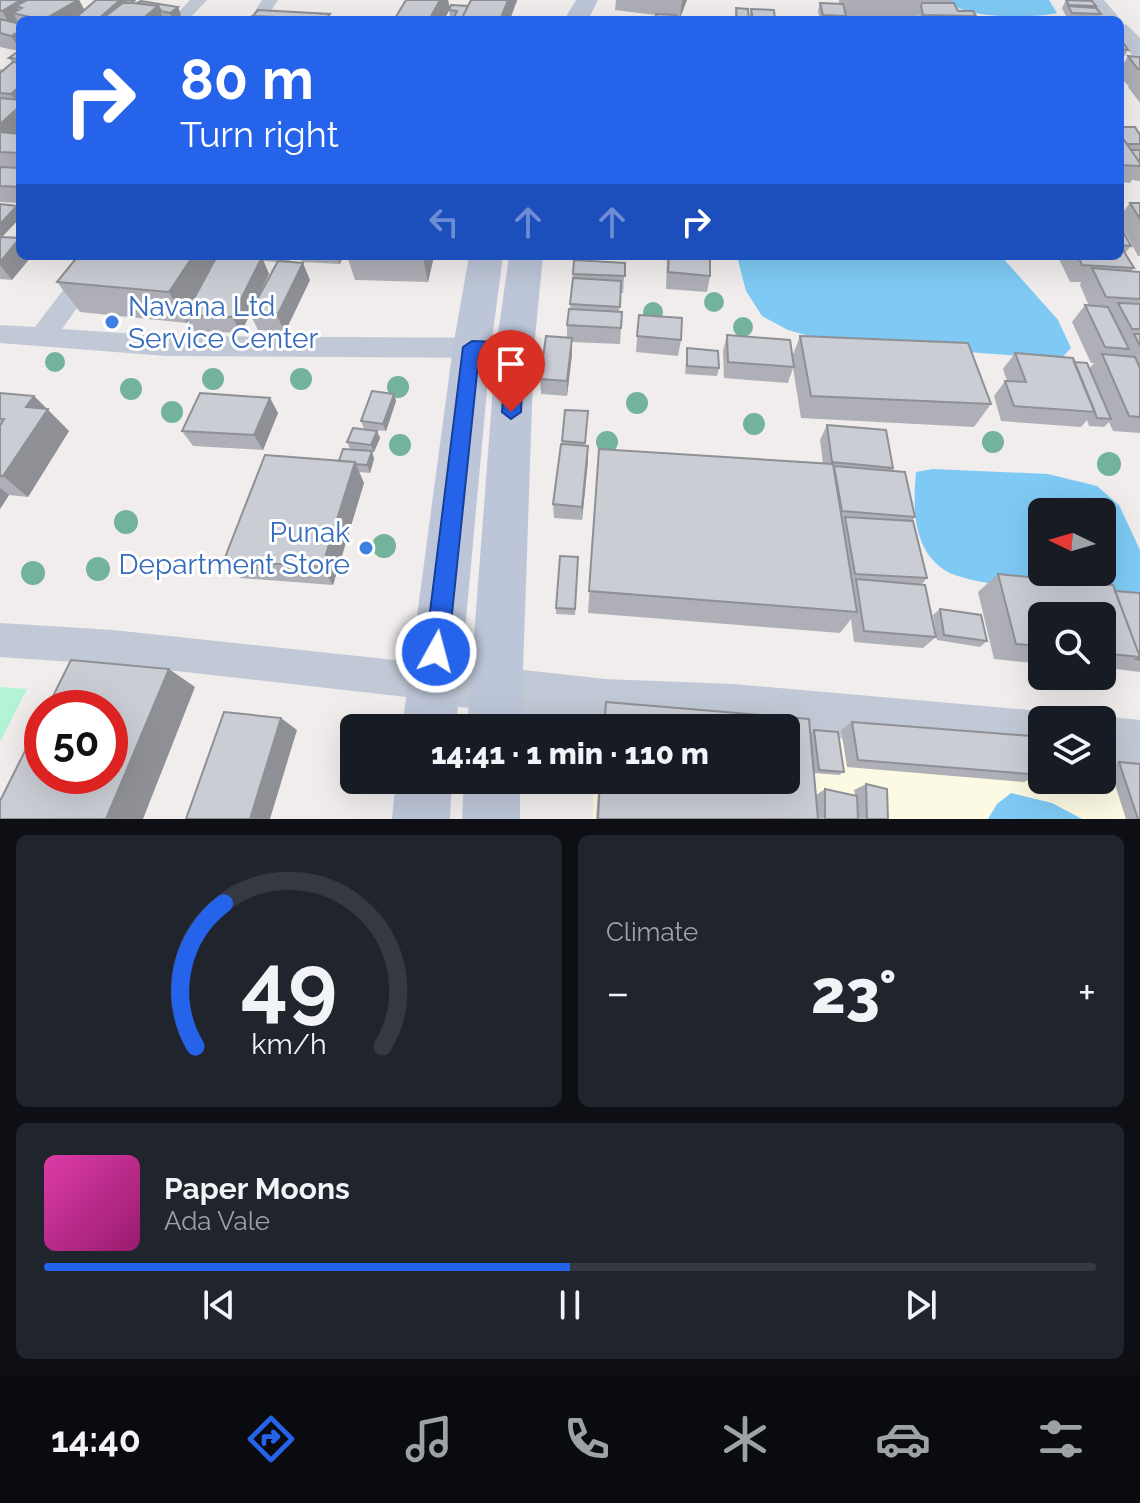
<!DOCTYPE html>
<meta charset="utf-8">
<style>
:root{--surface:#171b24;--page:#20242c;--text:#f1f3f6;--muted:#9ea1a6;--line:#363941;--accent:#2563eb}
body{margin:0;font-family:Raleway,sans-serif;background:var(--page);color:var(--text);height:100vh;display:flex;flex-direction:column;font-size:30px;white-space:nowrap}
*{box-sizing:border-box;margin:0}
p{font-size:26px;color:var(--muted)}
.icon{flex:none;width:44px;height:44px;fill:none;stroke:currentColor;stroke-width:2;stroke-linecap:round;stroke-linejoin:round}
.map{position:relative;height:819px;overflow:hidden}
.details{display:flex;flex-direction:column;gap:16px;padding:16px;background:#0d0f14;flex:1}
.details>*{flex:none}
.top-card{position:absolute;left:16px;top:16px;width:1108px;height:244px;border-radius:12px;box-shadow:0 8px 32px #0002;background:#2563eb;color:#fff;overflow:hidden}
.needle{width:52px;rotate:275deg}
.controls{position:absolute;left:1028px;top:498px;display:grid;gap:16px}
.controls a{display:grid;place-items:center;width:88px;height:88px;border-radius:12px;background:var(--surface);box-shadow:0 8px 32px #0002;font-size:40px}
.speed{position:absolute;left:24px;top:690px;display:flex;gap:16px;font-size:40px;font-weight:700;text-align:center}
.speed>*{display:grid;place-content:center;width:104px;height:104px;border-radius:50%;background:var(--surface);box-shadow:0 8px 32px #0002;line-height:1}
.speed .limit{border:12px solid #d22;background:#fff;color:#111}
.pin{position:absolute;display:grid;place-items:center;width:68px;height:68px;color:#fff;margin:-82px -34px;border-radius:50% 50% 50% 0;rotate:-45deg;box-shadow:0 0 8px #0007}
.pin .icon{rotate:45deg}
.me{position:absolute;width:88px;margin:-44px;rotate:7deg;stroke-linejoin:round;filter:drop-shadow(0 0 6px #0008)}
.turn{display:flex;align-items:center;gap:28px;height:168px;padding:0 32px;font-size:36px}
.turn .icon{width:104px;height:104px;stroke-width:2.5}
.turn b{display:block;font-size:56px;line-height:68px}
.lanes{display:flex;align-items:center;height:76px;padding:0 32px;background:#0003;justify-content:center;gap:40px;direction:ltr}
.lanes .off{opacity:.35}
.big{font-size:60px;font-weight:800;line-height:1.1}
.details .card{flex:1;display:flex;flex-direction:column;justify-content:center;gap:12px;min-width:0;padding:0 28px;border-radius:12px;background:var(--page)}
.details .dial{align-items:center;gap:0}
.dial svg{height:208px;overflow:visible;fill:none;stroke:var(--line);stroke-width:7;stroke-linecap:round;text-anchor:middle}
.dial text{fill:var(--text);stroke:none}
.song{display:flex;align-items:center;gap:24px}
.cover{width:96px;height:96px;border-radius:12px;background:linear-gradient(135deg,hsl(320 70% 55%),hsl(320 70% 35%))}
.played{height:8px;border-radius:4px;background:linear-gradient(90deg,var(--accent) 50%,var(--line) 50%)}
.keys{display:flex;justify-content:space-around;direction:ltr}
.heat{display:flex;justify-content:space-between;align-items:center;font-size:44px;direction:ltr}
.details .tiles{flex:1;display:grid;gap:16px;grid-template-columns:1fr 1fr}
.card:last-child{grid-column:span 2}
.trip{position:absolute;left:340px;top:714px;width:460px;height:80px;border-radius:12px;background:var(--surface);box-shadow:0 8px 32px #0002;font-weight:800;line-height:80px;text-align:center}
.menu{display:flex;height:128px;justify-content:space-around;align-items:center;background:#090b0e;color:var(--muted)}
.menu .icon{width:56px;height:56px}
.menu .selected{color:var(--accent)}
.menu b{font-size:36px;color:var(--text)}
.map>svg:first-child{display:block}
.commercial{fill:#fdfae3}
.green{fill:#b5f3d6}
.water{fill:#7ecaf4;fill-rule:evenodd}
.lines{fill:none;stroke-linecap:round;stroke-linejoin:round}
.minor{fill:#c1c9d6;fill-rule:evenodd}
.tertiary{fill:#c1c9d6;fill-rule:evenodd}
.secondary{fill:#bdc6d8;fill-rule:evenodd}
.tree{fill:#73b39c}
.wall{fill:#afb0b7;fill-rule:evenodd}
.shaded-wall{fill:#8e9095}
.building{fill:#cbcdd5;stroke:#8e9095;stroke-width:2}
.route{fill:#2563eb;stroke:#184099;stroke-width:2}
.shop-dot{fill:#3f7fe0;stroke:#fff;stroke-width:3}
.labels{text-anchor:middle;dominant-baseline:central;stroke-width:6;stroke-linejoin:round;paint-order:stroke}
.shop-label{font-size:28px;fill:#366cbe;stroke:#fff;text-anchor:start}
</style>
<div class="map">
<svg width="1140" height="819" viewBox="0 0 1140 819">
<rect width="100%" height="100%" fill="#f0edec"/>
<path class="commercial" d="M786 735 1042 758V780H1102V764L1140 767V819H593V780H786Z"/>
<path class="green" d="M0 687 27 689 0 742Z"/>
<path class="water" d="M948 0H1049L1057 13C1035 18 961 20 948 0Z
M737 256H1001L1058 320 1071 348 1061 359 830 342 788 330 762 316 746 291Z
M933 469 1048 474 1097 486 1119 505 1140 550V595C1100 592 971 590 943 569 912 547 913 506 916 472ZM1042 512H1102V572H1042Z
M1011 793 1052 803 1082 819H988L997 804Z"/>
<g class="lines">
<path class="minor" d="M190 0H207L188 20H171Z
M262 0H278L265 20H249Z
M89 256H114L62 329 166 336 515 338 524 341 528 348 524 355 515 358 166 356 0 343V325L35 327Z
M0 623 113 630 433 664 446 669 451 682 446 695 433 700 123 665 103 708H66L87 663 0 657Z"/>
<path class="tertiary" d="M1083 0H1104L1121 20H1100Z
M1120 23 1127 25 1140 38V56L1132 55 1120 41Z
M433 660 605 679 734 684 1042 711 1059 720H1042V757L786 733V728L605 723 433 704 418 697 411 682 418 667Z
M1102 716 1140 720V766L1102 762V720H1093Z"/>
<path class="secondary" d="M576 0H598L588 20H564Z
M469 256H503L491 347 456 728H402L453 347Z
M509 256H543L534 348 521 728H467L496 348Z
M396 780H452L450 819H392Z
M464 780H520V819H462Z"/>
</g>
<g class="tree">
<circle cx="714" cy="302" r="10"/>
<circle cx="653" cy="312" r="10"/>
<circle cx="743" cy="327" r="10"/>
<circle cx="55" cy="362" r="10"/>
<circle cx="213" cy="379" r="11"/>
<circle cx="301" cy="379" r="11"/>
<circle cx="398" cy="387" r="11"/>
<circle cx="131" cy="389" r="11"/>
<circle cx="637" cy="403" r="11"/>
<circle cx="172" cy="412" r="11"/>
<circle cx="754" cy="424" r="11"/>
<circle cx="607" cy="442" r="11"/>
<circle cx="993" cy="442" r="11"/>
<circle cx="400" cy="445" r="11"/>
<circle cx="1109" cy="464" r="12"/>
<circle cx="126" cy="522" r="12"/>
<circle cx="384" cy="546" r="12"/>
<circle cx="98" cy="569" r="12"/>
<circle cx="33" cy="573" r="12"/>
</g>
<path class="wall" d="M0 0H79L84 9 135 3 178 7 181 15 174 20H20V132L19 134H20V203L0 202V69L4 70 12 62 9 58 19 51 0 47Z
M406 0H448L450 9 468 6 471 0H517V3L454 18H450L449 10 444 20Z
M616 0H687L680 18 615 10Z
M839 0H952L951 3 958 11 976 16 975 20H919L918 14 916 20H820L818 11 820 3 839 4Z
M1066 0 1096 6 1095 8 1101 14 1098 20H1068L1062 8Z
M736 8 749 19 751 9 775 20H734Z
M1120 29 1125 36 1122 41 1128 50 1123 58 1120 57Z
M1128 56 1140 57V103L1128 87 1129 85H1127L1120 75V70Z
M1120 127 1140 135V181L1132 180 1130 183 1120 182Z
M1130 203H1140V256H1138L1120 223V216Z
M0 204 20 210V218L2 237 12 280 0 279Z
M1120 226 1131 246 1125 253 1134 268 1131 271 1140 272V433L1113 431 1109 422 1104 427 1089 426 1087 420 1081 427 1001 421 994 396 1005 381H1007L1003 369 1015 353 1074 362 1090 368 1094 363H1091L1072 322 1085 305 1089 306 1080 285 1081 282H1070L1059 259 1061 256H1054H1120Z
M251 256H292L289 262 310 280 285 332 258 330 250 314 241 333 194 331 188 321 187 323 80 312 57 282 252 257ZM263 261 277 262 254 305 269 274Z
M299 256H343L340 264 302 262Z
M347 256H434L428 282 355 280Z
M667 256H710V276L707 292 666 289Z
M625 263 623 293H621L619 312H622L620 344 572 342V354L567 396 541 394 540 379 567 338V325L570 309 573 274Z
M639 315 681 340 678 356 636 352Z
M727 335 792 357 800 336 991 404 974 427 801 418 793 368 788 383 724 378 723 351Z
M687 348 719 368 717 376 685 374Z
M0 393 34 396 69 431 28 497 9 495 0 509Z
M394 394 396 401 386 431 364 429 361 421Z
M270 398 278 413 263 450 193 446 182 431Z
M565 410 588 411 585 446H588V461L582 520 554 518 553 504 562 444Z
M827 425 893 468 892 471 915 517 912 521 927 578 921 585 936 637 923 648 854 642 851 619 840 633 588 613 599 449 823 464 820 440Z
M377 431 380 438 374 452H372L374 459 370 473 359 472 364 483 333 585 240 578 224 560 339 461 350 449 347 442Z
M578 557 575 615 556 614V608Z
M998 574 1115 591 1140 593V672L1116 669 1111 672 1102 671V616H1042V664L994 659 978 592Z
M940 609 987 641 980 647 937 640 933 615Z
M606 702 809 719 810 733 814 730 838 732 844 772 839 775 814 773V770L816 795 825 789 855 795 854 790 866 784 887 789 888 819H596L599 780H786V728H603Z
M852 722 1042 775 1024 782 847 767 841 730Z
M1119 762 1140 819H1126L1109 766Z"/>
<path class="shaded-wall" d="M21 0H40L22 8 16 6 21 15 13 13 18 22 11 27 2 11Z
M79 0 87 15 74 19V20H43Z
M120 0H122L129 14 103 20H97Z
M440 0H448L450 9 444 20H429Z
M508 0H517L510 20H500Z
M682 0H687L680 18Z
M158 6 164 20H141Z
M178 7 181 15 173 20 170 13Z
M20 31V50L11 36Z
M20 86V132L9 143 0 130V124L19 107 11 94Z
M17 206 20 210V218L2 237 0 235V224Z
M20 239V256H32L12 280 0 265V262Z
M193 256H228L185 315 188 321 187 323 169 292Z
M337 256H343L340 264Z
M423 256H434L428 282 423 258Z
M262 257 269 274 241 333 232 317Z
M303 263 310 280 285 332 277 316Z
M572 338V354L567 396V381Z
M394 394 396 401 386 431 383 424Z
M34 396 69 431 28 497 3 476 26 407Z
M270 398 278 413 263 450 254 435Z
M377 431 380 438 374 452 371 445Z
M588 446V461L582 520V507Z
M372 451 374 459 370 473 367 465Z
M355 462 364 483 333 585 322 567Z
M0 488 9 495 0 509Z
M169 669 195 687 143 819H106Z
M281 718 297 730 270 819H250Z"/>
<path class="building" d="M0 0H21L2 11H0Z
M27 0H78L43 20 13 13 22 8 16 6Z
M96 0H120L97 20 74 19Z
M122 0H130L134 1 131 3H123Z
M406 0H440L429 20H394Z
M471 0H508L500 20H461Z
M1066 0 1092 1 1096 6 1069 5Z
M141 1 178 7 170 13 161 11 158 6 137 3Z
M124 2 158 6 141 20 102 19Z
M820 3 843 4 846 16 823 15Z
M922 3H954L958 11H973L976 16 923 15 921 6Z
M451 5 468 6 461 20H453L457 11 449 10Z
M1068 6 1096 8 1101 14 1072 13Z
M736 8 748 9 749 20H737Z
M751 9 774 10 775 20H753Z
M258 10 330 14 325 20 253 16Z
M656 14 676 15V20H655Z
M252 16 323 19 248 20Z
M0 19 20 24V31L11 36 0 33Z
M1120 41H1122L1128 50 1120 49Z
M20 50V59L9 58Z
M1128 56 1140 57V69H1138Z
M13 62 20 63V86L11 94 0 93V73Z
M0 98 20 100V106L0 124Z
M1120 127H1135L1140 135V144H1127L1124 140H1120Z
M0 132 20 134V153L0 152Z
M1120 140H1124L1140 163V166L1120 165Z
M1131 150H1140V163Z
M0 167 20 168V187L0 186Z
M1130 203H1140V219Z
M0 204 17 206 0 224Z
M1120 226 1131 246 1120 245Z
M0 237 20 238 0 262Z
M1120 245 1134 268 1082 265 1078 256H1120Z
M78 256H193L169 292 57 282Z
M217 256 262 257 232 317 185 315Z
M347 256H423V258Z
M669 256H710V276L668 272Z
M574 260 625 263V276L573 274Z
M278 261 303 263 277 316 250 313Z
M1092 268 1140 272V299L1106 297Z
M573 278 621 281 620 307 570 304Z
M1118 303 1140 304V329H1132Z
M1085 305 1108 307 1129 349 1105 347Z
M569 309 622 312 621 328 567 325Z
M639 315 682 318 681 340 637 336Z
M1134 334H1140V346Z
M727 335 790 340 794 367 728 362Z
M546 336 572 338 567 381 540 379Z
M800 336 968 343 991 404 811 396Z
M687 348 718 351 719 368 687 366Z
M1015 353 1073 358 1095 412 1014 406 1005 381 1026 382Z
M1102 354 1135 357 1140 368V417L1129 416Z
M1074 362 1087 363 1111 419 1097 418Z
M372 391 394 394 383 424 361 421Z
M0 393 34 396 26 407 48 409 3 476H0V426L4 419H0Z
M200 393 270 398 254 435 182 431Z
M565 410 588 411 585 443 562 441Z
M827 425 886 430 893 468 832 462Z
M353 428 377 431 371 445 347 442Z
M561 444 588 446 582 507 553 504Z
M343 449 372 451 367 465 356 464 355 462 339 461Z
M599 449 833 464 857 612 589 591Z
M265 455 355 462 322 567 224 560Z
M834 466 905 472 915 517 842 511Z
M845 517 913 521 927 578 855 574Z
M560 556 578 557 575 609 556 608Z
M998 574 1113 585 1140 657 1102 653V616H1042V646L1016 644Z
M856 579 925 585 936 637 864 631Z
M1115 591 1140 593V660L1136 659 1140 657Z
M940 609 981 615 987 641 944 635Z
M71 660 169 669 106 819H0V801L42 717V776H110V708H47Z
M606 702 809 719 818 819H598L600 780H786V728H604Z
M224 712 281 718 250 819H186Z
M852 722 1031 736 1042 775 858 760Z
M814 730 838 732 844 772 819 770Z
M1119 762 1140 764V819H1138Z
M866 784 887 789 888 819H867Z
M825 789 857 796 858 819H825Z"/>
<path class="route" d="M472 341 521 343 524 348 521 412 511 419 502 412 506 354H479L448 652 444 660 436 663 428 660 425 652 463 347Z"/>
<g class="shop-dot">
<circle cx="112" cy="322" r="8"/>
<circle cx="366" cy="548" r="8"/>
</g>
<g class="labels">
<g class="shop-label">
<text x="128" y="306">Navana Ltd<tspan x="128" dy="32">Service Center</tspan></text>
<text x="350" y="532" text-anchor="end">Punak<tspan x="350" dy="32">Department Store</tspan></text>
</g>
</g>
</svg>
<div class="controls">
<a><svg class="needle" viewBox="-14 -14 28 28"><path d="M0-13l5 13h-10z" fill="#e53935"/><path d="M0 13l5-13h-10z" fill="#9ea1a6"/></svg></a>
<a><svg class="icon" aria-label="search" viewBox="0 0 24 24"><circle cx="10" cy="10" r="6"/><path d="M15 15l6 6"/></svg></a>
<a><svg class="icon" aria-label="layers" viewBox="0 0 24 24"><path d="M12 4l9 5-9 5-9-5zM3 14l9 5 9-5"/></svg></a>
</div>
<div class="speed"><div class="limit">50</div></div>
<div class="pin" style="left:511px;top:412px;background:#d93025"><svg class="icon" aria-label="arrive" viewBox="0 0 24 24"><path d="M6 21V4h12l-3 4 3 4H6"/></svg></div>
<svg class="me" style="left:436px;top:652px" viewBox="-20 -20 40 40"><circle r="17" fill="#2563eb" stroke="#fff" stroke-width="3"/><path d="M0-11L8 9 0 5-8 9z" fill="#fff"/></svg>
<div class="trip">14:41 · 1 min · 110 m</div>
<div class="top-card">
<div class="turn"><svg class="icon" aria-label="right" viewBox="0 0 24 24"><path d="M7 20v-9h11M14 6l5 5-5 5"/></svg><div><b>80 m</b>Turn right</div></div>
<div class="lanes"><svg class="icon off" aria-label="left" viewBox="0 0 24 24"><path d="M17 20v-9H6M10 6l-5 5 5 5"/></svg><svg class="icon off" aria-label="ahead" viewBox="0 0 24 24"><path d="M12 20V5M6 11l6-6 6 6"/></svg><svg class="icon off" aria-label="ahead" viewBox="0 0 24 24"><path d="M12 20V5M6 11l6-6 6 6"/></svg><svg class="icon" aria-label="right" viewBox="0 0 24 24"><path d="M7 20v-9h11M14 6l5 5-5 5"/></svg></div>
</div>
</div>
<section class="details">
<div class="tiles">
<div class="card dial"><svg viewBox="0 0 100 80">
<path d="M14 69A42 42 0 1 1 86 69"/>
<path d="M14 69A42 42 0 0 1 25 14" stroke="#2563eb"/>
<text x="50" y="56" font-size="32" font-weight="700">49</text>
<text x="50" y="72" font-size="11">km/h</text>
</svg></div>
<div class="card"><p>Climate</p>
<div class="heat"><a>−</a><b class="big">23°</b><a>+</a></div>
</div>
<div class="card">
<div class="song"><i class="cover"></i><div><b>Paper Moons</b><p>Ada Vale</p></div></div>
<div class="played"></div>
<div class="keys"><svg class="icon" aria-label="previous" viewBox="0 0 24 24"><path d="M18 5L8 12l10 7zM5 5v14"/></svg><svg class="icon" aria-label="pause" viewBox="0 0 24 24"><path d="M8 5v14M16 5v14"/></svg><svg class="icon" aria-label="next" viewBox="0 0 24 24"><path d="M6 5l10 7-10 7zM19 5v14"/></svg></div>
</div>
</div>
</section>
<nav class="menu">
<b>14:40</b>
<svg class="icon selected" aria-label="directions" viewBox="0 0 24 24"><path d="M12 3l9 9-9 9-9-9zM9 14v-3h6M13 9l2 2-2 2"/></svg>
<svg class="icon" aria-label="music" viewBox="0 0 24 24"><path d="M9 18V5l10-2v13"/><circle cx="6" cy="18" r="3"/><circle cx="16" cy="16" r="3"/></svg>
<svg class="icon" aria-label="phone" viewBox="0 0 24 24"><path d="M5 4h4l2 5-3 2q2 4 5 5l2-3 5 2v4C11 20 4 13 5 4z"/></svg>
<svg class="icon" aria-label="climate" viewBox="0 0 24 24"><path d="M12 3v18M4 7l16 10M4 17L20 7"/></svg>
<svg class="icon" aria-label="car" viewBox="0 0 24 24"><path d="M5 17H2v-5l4-1 3-4h7l3 4 3 1v5h-3M9 17h6M6 11h13"/><circle cx="7" cy="17" r="2"/><circle cx="17" cy="17" r="2"/></svg>
<svg class="icon" aria-label="filters" viewBox="0 0 24 24"><path d="M4 7h16M4 17h16"/><circle cx="9" cy="7" r="2"/><circle cx="15" cy="17" r="2"/></svg>
</nav>
